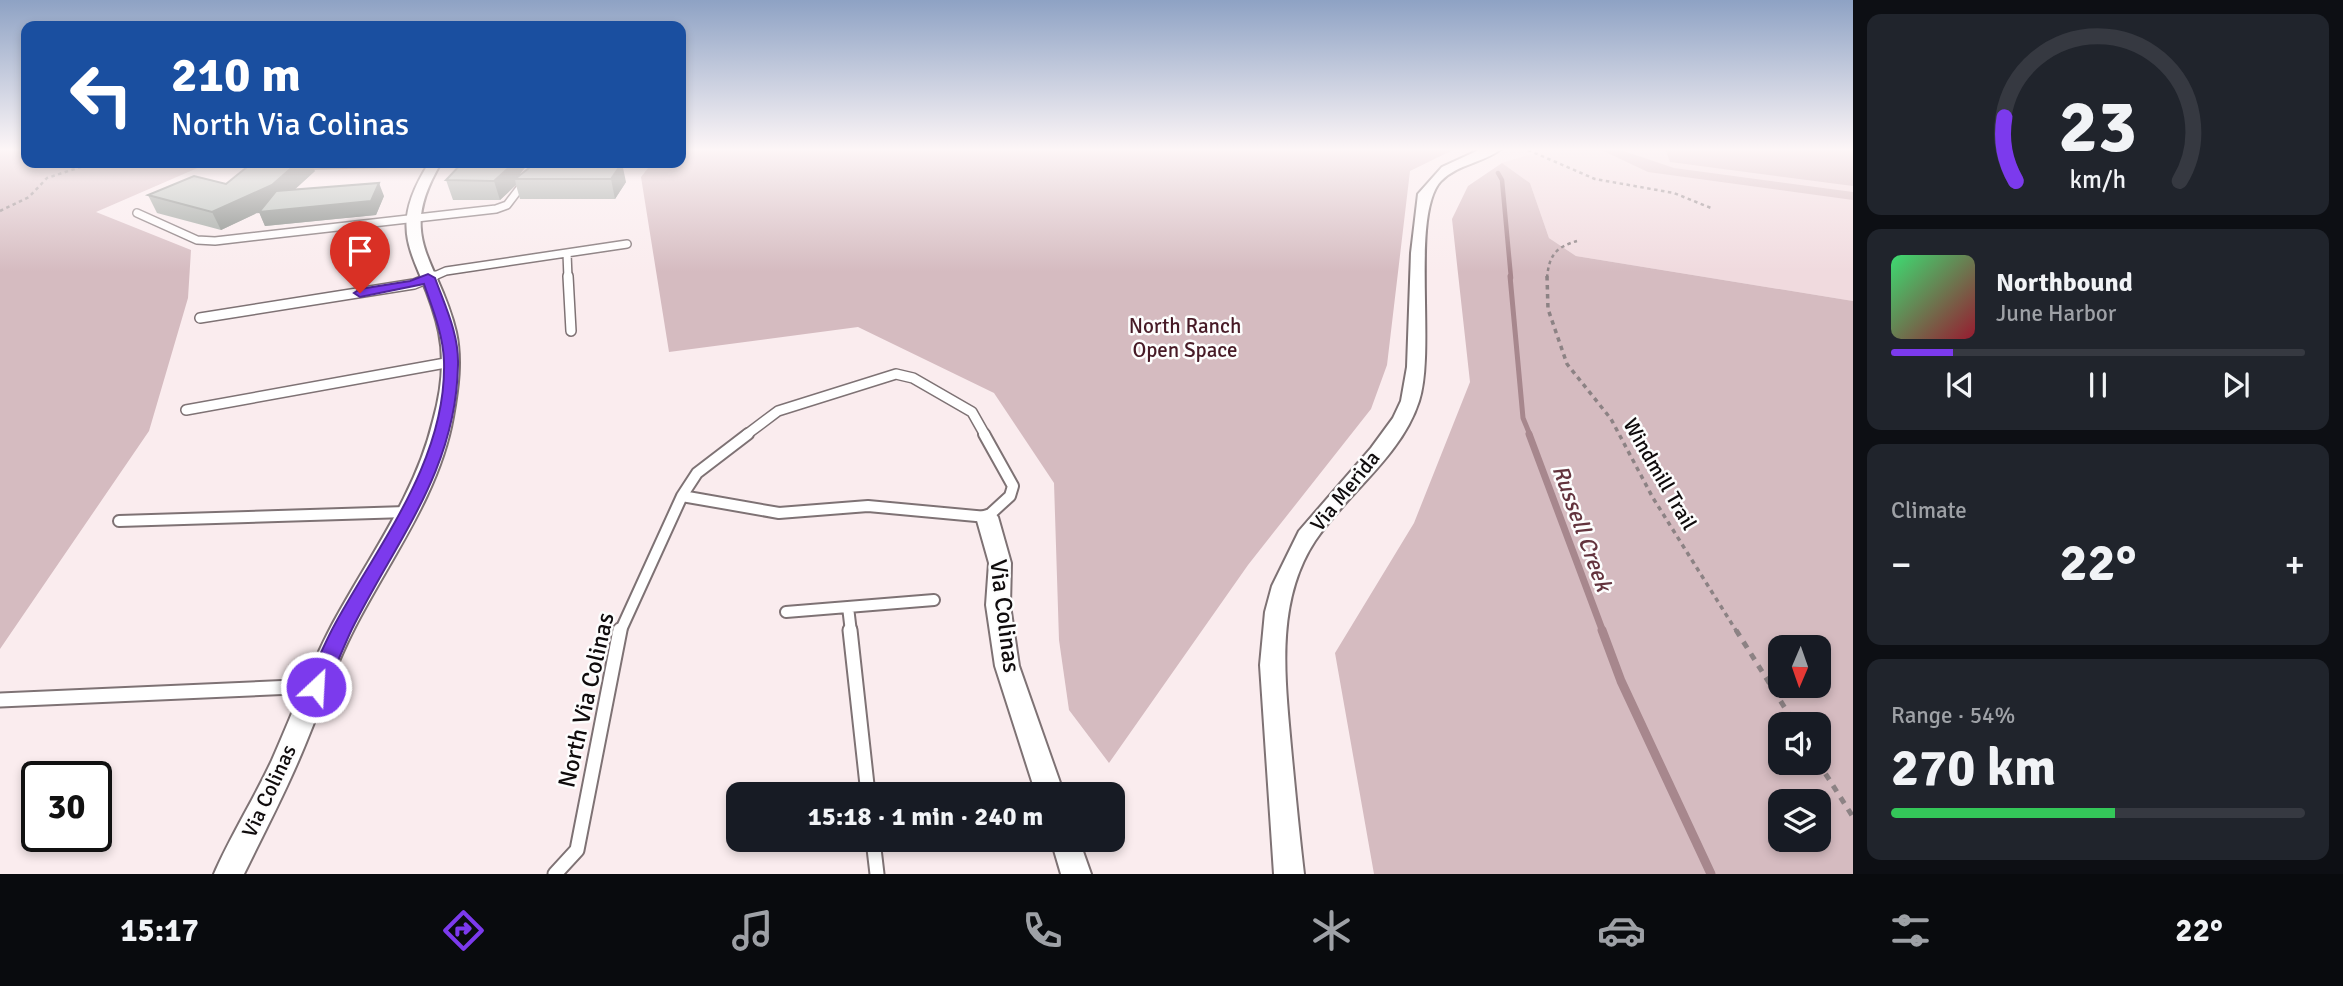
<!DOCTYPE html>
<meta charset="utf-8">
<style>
:root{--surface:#171b24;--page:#20242c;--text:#f1f3f6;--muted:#9ea1a6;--line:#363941;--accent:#7c3aed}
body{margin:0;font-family:Signika,sans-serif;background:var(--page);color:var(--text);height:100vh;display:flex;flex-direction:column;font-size:26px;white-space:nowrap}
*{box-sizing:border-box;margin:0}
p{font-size:23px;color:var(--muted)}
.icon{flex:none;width:38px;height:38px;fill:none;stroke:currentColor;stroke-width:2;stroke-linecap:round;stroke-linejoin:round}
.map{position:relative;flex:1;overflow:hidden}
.panel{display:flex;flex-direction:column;gap:14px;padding:14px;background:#0d0f14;width:490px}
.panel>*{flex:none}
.banner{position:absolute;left:21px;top:21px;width:665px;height:147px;border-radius:14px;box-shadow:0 4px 10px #0003;background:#1a4fa0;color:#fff;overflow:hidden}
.needle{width:46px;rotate:182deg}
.buttons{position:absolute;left:1768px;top:635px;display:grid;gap:14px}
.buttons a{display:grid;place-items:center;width:63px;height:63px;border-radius:14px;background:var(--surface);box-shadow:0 4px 10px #0003;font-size:35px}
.speed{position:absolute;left:21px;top:761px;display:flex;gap:14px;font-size:35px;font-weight:700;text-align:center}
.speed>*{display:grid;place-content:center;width:91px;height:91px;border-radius:50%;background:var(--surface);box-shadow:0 4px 10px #0003;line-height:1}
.speed .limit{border:4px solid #111;border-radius:10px;background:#fff;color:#111}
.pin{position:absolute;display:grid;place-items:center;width:60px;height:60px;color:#fff;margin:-72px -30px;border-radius:50% 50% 50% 0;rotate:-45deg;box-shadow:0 0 7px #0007}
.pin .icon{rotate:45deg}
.me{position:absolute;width:77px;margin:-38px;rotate:25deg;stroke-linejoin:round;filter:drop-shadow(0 0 5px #0008)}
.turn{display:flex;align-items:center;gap:24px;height:147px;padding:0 35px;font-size:32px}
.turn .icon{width:91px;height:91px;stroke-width:2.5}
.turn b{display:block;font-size:49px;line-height:60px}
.big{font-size:52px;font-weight:700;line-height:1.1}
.panel .tile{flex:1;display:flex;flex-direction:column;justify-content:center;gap:10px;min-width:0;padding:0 24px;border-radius:14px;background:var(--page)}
.panel .dial{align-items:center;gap:0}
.dial svg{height:182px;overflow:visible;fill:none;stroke:var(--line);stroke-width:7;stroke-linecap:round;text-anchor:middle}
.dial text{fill:var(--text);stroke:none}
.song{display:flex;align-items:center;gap:21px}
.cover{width:84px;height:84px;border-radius:10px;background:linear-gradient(135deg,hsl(140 70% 55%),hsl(350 70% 35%))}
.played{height:7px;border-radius:4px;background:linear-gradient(90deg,var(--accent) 15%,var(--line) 15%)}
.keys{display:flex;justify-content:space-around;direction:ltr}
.heat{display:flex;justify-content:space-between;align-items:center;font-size:38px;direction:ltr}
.charge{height:10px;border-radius:5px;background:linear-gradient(90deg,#34c759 54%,var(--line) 0)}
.trip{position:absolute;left:726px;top:782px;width:399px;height:70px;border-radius:14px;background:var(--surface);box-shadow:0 4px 10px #0003;font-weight:700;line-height:70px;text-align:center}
.dock{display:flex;height:112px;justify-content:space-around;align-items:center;background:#090b0e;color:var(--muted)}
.dock .icon{width:49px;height:49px}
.dock .on{color:var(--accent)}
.dock b{font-size:32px;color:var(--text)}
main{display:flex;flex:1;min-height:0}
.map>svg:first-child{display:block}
.built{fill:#f0dade}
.green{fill:#d5bbc0;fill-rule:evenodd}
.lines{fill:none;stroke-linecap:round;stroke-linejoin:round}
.stream-far3{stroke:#a7878d;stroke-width:4.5}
.stream-far2{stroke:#a7878d;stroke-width:5}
.stream-far1{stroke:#a7878d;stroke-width:7}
.stream{stroke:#a7878d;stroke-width:9}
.service-far3-casing{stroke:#7e7274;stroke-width:10}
.service-far2-casing{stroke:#7e7274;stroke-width:12}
.service-far1-casing{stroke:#7e7274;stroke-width:14}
.service-casing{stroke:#7e7274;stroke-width:17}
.minor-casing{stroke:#7e7274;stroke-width:4}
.path-far2{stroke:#8c8284;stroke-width:2.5;stroke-dasharray:3.5 3.5;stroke-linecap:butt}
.path-far1{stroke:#8c8284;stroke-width:3.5;stroke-dasharray:4.5 4.5;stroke-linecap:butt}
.path{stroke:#8c8284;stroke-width:5;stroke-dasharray:7 7;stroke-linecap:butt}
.service-far3{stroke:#fff;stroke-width:7}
.service-far2{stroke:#fff;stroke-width:9}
.service-far1{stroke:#fff;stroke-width:10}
.service{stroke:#fff;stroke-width:13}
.minor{fill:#fff;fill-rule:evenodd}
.wall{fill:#9ba39d}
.shaded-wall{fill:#7e8580}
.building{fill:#b4beb7;stroke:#7e8580;stroke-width:2}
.route{fill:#7c3aed;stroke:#51269a;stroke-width:2}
.labels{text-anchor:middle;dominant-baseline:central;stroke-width:5;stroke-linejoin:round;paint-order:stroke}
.park-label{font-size:21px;fill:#471a26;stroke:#fdfdfd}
.street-label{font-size:21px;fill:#0f0b0c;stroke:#fdfdfd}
.water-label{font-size:23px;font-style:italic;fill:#63333d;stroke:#fdfdfd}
.near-street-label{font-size:24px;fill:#0f0b0c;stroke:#fdfdfd}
</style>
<main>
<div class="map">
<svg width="1853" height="874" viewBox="0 0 1853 874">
<rect width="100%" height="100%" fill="#faecee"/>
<path class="built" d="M1535 149H1853V301L1576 256 1549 238 1530 183 1502 163 1535 153Z"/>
<path class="green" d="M0 149H26V163H209L96 212 191 250 188 298 149 431 0 649Z
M681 149H1455L1410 171 1387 365 1371 409 1248 565 1109 763 1069 710 1059 640 1054 483 994 393 858 327 669 352 641 177 652 163H681Z
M1599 149H1618L1674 168 1853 192V200L1648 172Z
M1665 149 1853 150V186L1670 162Z
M1502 163 1530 183 1549 238 1576 256 1853 301V874H1374L1335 653 1414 523 1470 382 1452 219 1468 186ZM1780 648H1818V686H1780ZM1818 724V763H1780V724ZM1780 802H1818V840H1780Z"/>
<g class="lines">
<path class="stream-far3" d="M1498 173 1502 180 1511 278"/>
<path class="stream-far2" d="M1510 276 1523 418 1530 435"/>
<path class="stream-far1" d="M1529 434 1603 632"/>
<path class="stream" d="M1602 630 1621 681 1711 874"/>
<g class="service-far3-casing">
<path id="service-far3" d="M300 165 390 163
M137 213 197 240 215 241 496 209 507 205 526 180
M567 253 568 278
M430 278 446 271 627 244"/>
</g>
<g class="service-far2-casing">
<path id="service-far2" d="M568 276 571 331
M200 318 414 284 434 276
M186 410 451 362
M746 435 778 411 896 374 913 378 972 412 985 435"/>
</g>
<g class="service-far1-casing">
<path id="service-far1" d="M682 496 779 513 868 506 987 517 1010 496 1013 486 984 434
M682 496 697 473 748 434
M119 521 406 512
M848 607 851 632
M786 612 934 600
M620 632 682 496"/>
</g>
<g class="service-casing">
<path id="service" d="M850 630 868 794
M0 700 316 686
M873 840 877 874
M555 874 577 850 620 630"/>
</g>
<g class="minor-casing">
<path id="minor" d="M1481 149H1501C1483 163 1458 164 1441 181 1410 214 1436 350 1419 401 1401 457 1347 493 1315 541 1275 602 1285 678 1291 747 1295 789 1299 832 1304 874H1274L1260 665 1265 612 1272 586 1299 531 1371 448 1393 418 1401 401 1407 367 1411 253 1418 194 1442 167Z
M429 163H441C395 240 439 259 456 332 462 360 458 389 453 417 440 493 390 559 355 627 332 671 317 719 297 764 281 801 262 837 244 874H214C231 835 254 799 272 760 292 715 309 669 332 625 368 558 415 496 433 421 441 393 445 361 439 332 424 258 380 240 429 163Z
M987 510 994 512 998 517 1011 563 1010 605 1019 666 1064 794H1036L995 666 986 605 989 563 976 517 980 512Z
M1051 840H1079L1091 874H1061Z"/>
</g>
<path class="path-far2" d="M1528 150 1595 179 1674 193 1711 208
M0 211 29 197 47 178 93 163
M1547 278C1549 255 1556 247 1577 241"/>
<path class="path-far1" d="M1547 276 1548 309 1567 364 1611 419 1653 498 1737 632"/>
<path class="path" d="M1736 630 1795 724
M1818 762 1853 817"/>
<use href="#service-far3" class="service-far3"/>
<use href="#service-far2" class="service-far2"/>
<use href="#service-far1" class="service-far1"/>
<use href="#service" class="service"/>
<use href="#minor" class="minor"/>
</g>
<path class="wall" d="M534 164 626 182 615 199H520L516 185 500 200H453L446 180 520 174V175Z
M315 171 295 189 384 196 376 215 265 226 259 212 221 230 157 213 148 195Z"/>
<path class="shaded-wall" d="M297 163H311L315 171 280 203 379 183 384 196 376 215 265 226 259 212 221 230 212 212Z
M510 163H529L520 174 521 179H515L516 185 500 200 494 181Z
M622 163 626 182 615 199 611 179Z"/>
<path class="building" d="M252 163H297L272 185 212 212 148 195 194 176 226 184Z
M462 163H514L494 181 446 180Z
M622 163 611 179H515L534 164Z
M379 183 371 201 259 212 276 191Z"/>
<linearGradient id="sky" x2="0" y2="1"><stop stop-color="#8ea2c4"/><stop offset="0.55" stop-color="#fdf6f7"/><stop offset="1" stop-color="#fdf6f7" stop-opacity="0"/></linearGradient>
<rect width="1853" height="272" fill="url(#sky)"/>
<path class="route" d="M428 274 435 278C445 306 459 334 458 365 456 471 397 539 352 629 342 650 334 672 323 693L316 695 309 693 306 687C315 666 324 644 335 624 380 542 447 459 444 361 443 334 433 310 424 284L360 297 354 293 360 289 410 281Z"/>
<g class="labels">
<g class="park-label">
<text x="1185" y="326">North Ranch<tspan x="1185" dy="24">Open Space</tspan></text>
</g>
<g class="street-label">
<text transform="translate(1660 474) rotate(60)">Windmill Trail</text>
<text transform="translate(1345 491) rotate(-51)">Via Merida</text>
<text transform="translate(269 791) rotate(-65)">Via Colinas</text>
</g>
<g class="water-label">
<text transform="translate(1582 528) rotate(70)">Russell Creek</text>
</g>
<g class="near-street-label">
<text transform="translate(1005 616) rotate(83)">Via Colinas</text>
<text transform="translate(586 700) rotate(-77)">North Via Colinas</text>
</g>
</g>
</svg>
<div class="buttons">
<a><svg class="needle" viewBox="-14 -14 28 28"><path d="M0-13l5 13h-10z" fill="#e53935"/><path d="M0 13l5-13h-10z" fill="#9ea1a6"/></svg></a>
<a><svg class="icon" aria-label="sound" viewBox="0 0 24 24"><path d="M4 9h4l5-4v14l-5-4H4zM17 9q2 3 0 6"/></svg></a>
<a><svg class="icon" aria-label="layers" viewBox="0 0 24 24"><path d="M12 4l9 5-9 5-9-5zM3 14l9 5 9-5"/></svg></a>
</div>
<div class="speed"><div class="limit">30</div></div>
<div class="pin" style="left:360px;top:293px;background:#d93025"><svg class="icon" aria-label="arrive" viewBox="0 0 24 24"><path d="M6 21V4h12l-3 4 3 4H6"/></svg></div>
<svg class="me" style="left:316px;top:687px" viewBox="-20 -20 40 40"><circle r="17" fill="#7c3aed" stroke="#fff" stroke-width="3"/><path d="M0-11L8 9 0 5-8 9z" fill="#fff"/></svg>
<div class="trip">15:18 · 1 min · 240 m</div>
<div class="banner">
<div class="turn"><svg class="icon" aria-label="left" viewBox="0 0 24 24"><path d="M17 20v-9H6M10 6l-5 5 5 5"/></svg><div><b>210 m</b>North Via Colinas</div></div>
</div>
</div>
<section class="panel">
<div class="tile dial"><svg viewBox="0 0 100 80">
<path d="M14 69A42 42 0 1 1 86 69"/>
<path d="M14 69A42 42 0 0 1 9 41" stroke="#7c3aed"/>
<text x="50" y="56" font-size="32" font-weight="700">23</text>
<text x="50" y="72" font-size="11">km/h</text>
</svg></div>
<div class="tile">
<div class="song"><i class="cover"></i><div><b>Northbound</b><p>June Harbor</p></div></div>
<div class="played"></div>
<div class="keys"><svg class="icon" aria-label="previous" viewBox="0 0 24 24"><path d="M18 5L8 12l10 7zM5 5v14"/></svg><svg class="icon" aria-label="pause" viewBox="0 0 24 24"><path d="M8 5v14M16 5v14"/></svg><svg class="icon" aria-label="next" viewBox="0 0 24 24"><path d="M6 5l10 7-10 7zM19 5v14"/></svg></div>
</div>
<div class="tile"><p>Climate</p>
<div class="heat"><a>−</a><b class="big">22°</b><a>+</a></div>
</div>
<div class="tile"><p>Range · 54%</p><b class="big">270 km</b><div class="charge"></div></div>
</section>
</main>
<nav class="dock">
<b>15:17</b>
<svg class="icon on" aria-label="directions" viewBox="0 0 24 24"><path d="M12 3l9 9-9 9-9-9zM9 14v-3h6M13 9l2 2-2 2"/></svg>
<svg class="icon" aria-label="music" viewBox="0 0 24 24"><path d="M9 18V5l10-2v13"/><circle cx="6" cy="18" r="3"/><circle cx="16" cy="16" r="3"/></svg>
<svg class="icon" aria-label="phone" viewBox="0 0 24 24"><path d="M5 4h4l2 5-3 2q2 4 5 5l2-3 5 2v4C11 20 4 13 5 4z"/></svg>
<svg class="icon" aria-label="climate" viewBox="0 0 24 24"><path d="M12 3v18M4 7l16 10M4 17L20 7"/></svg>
<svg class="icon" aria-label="car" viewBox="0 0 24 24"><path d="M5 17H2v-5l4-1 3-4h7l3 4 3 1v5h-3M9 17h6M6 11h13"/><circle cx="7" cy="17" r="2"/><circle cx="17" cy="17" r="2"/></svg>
<svg class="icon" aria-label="filters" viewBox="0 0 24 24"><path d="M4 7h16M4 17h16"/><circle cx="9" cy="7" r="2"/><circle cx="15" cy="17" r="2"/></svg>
<b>22°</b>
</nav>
